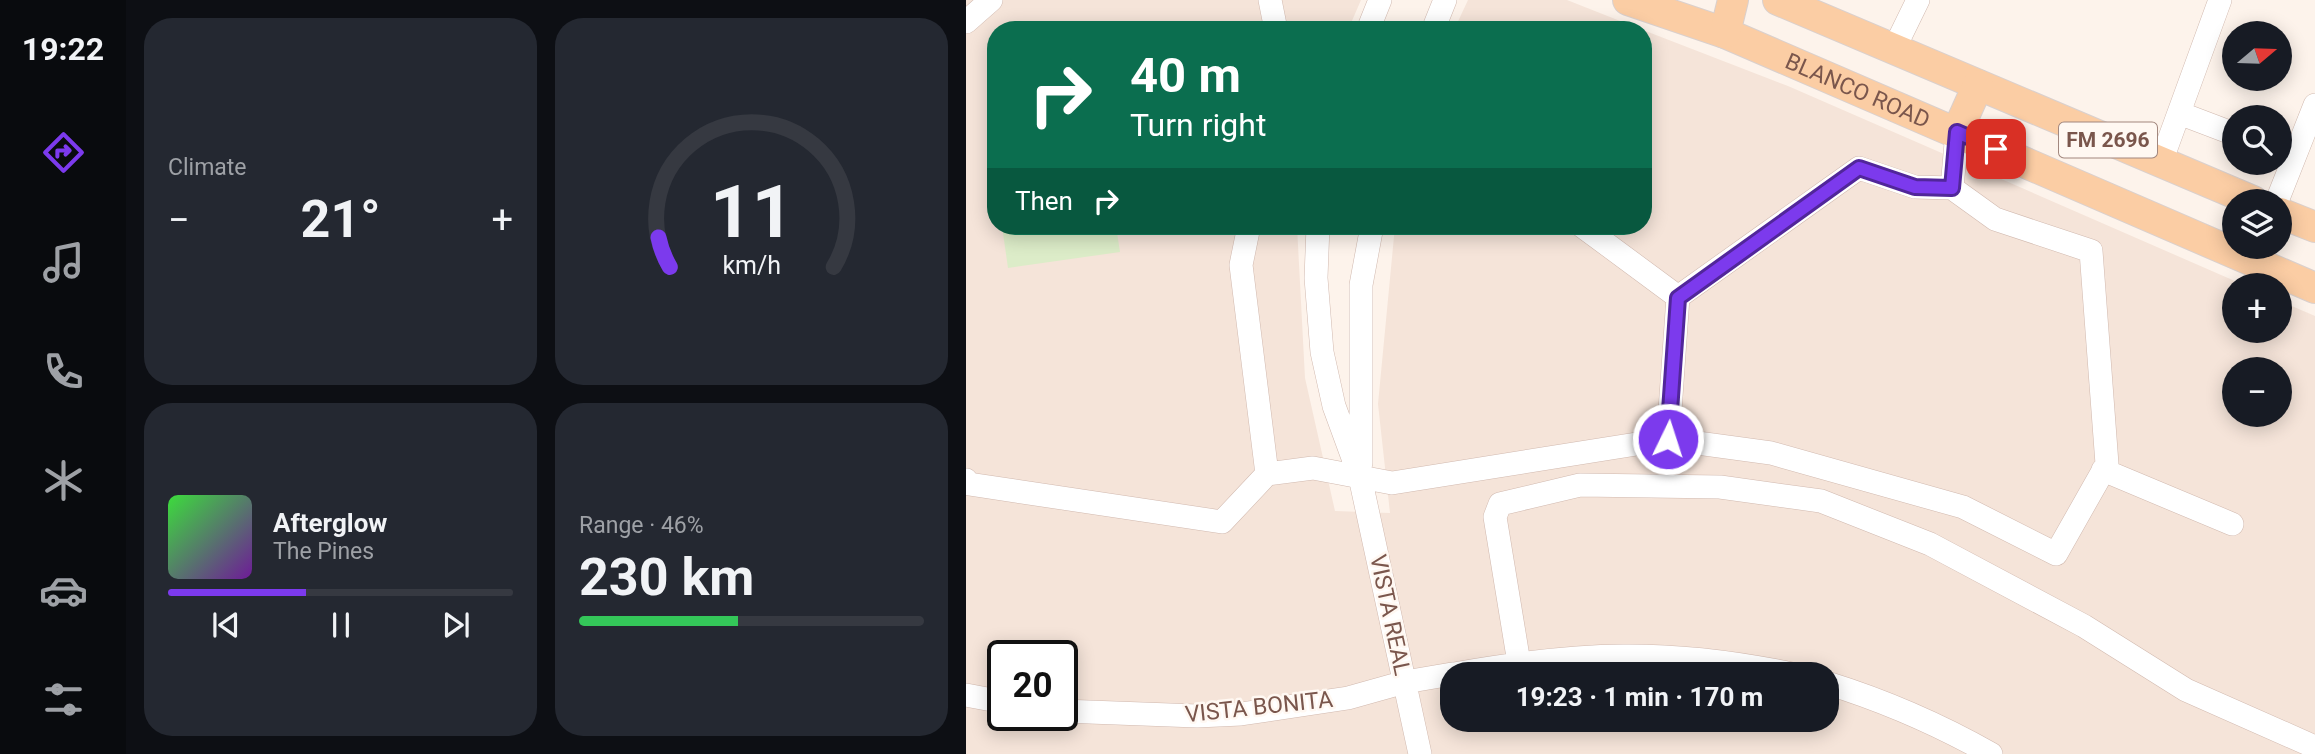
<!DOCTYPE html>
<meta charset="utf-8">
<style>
:root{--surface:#171b24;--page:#242831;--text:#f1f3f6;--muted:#9ea1a6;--line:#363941;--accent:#7c3aed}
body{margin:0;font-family:Roboto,sans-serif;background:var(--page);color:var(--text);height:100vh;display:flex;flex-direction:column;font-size:26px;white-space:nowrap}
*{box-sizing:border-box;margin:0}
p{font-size:23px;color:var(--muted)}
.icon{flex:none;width:38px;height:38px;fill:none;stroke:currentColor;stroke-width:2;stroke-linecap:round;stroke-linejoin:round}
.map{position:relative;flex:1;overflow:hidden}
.drawer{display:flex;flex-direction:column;gap:18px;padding:18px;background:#0d0f14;width:840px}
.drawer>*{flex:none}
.guide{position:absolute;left:21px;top:21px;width:665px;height:214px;border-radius:28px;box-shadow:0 4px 18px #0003;background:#0b6e4f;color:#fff;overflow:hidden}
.needle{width:46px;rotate:71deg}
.controls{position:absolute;left:1256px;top:21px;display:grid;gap:14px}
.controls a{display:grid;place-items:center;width:70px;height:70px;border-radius:50%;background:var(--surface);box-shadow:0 4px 18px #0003;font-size:35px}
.speed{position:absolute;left:21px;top:640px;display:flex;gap:14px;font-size:35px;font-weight:700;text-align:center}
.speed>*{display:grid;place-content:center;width:91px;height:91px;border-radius:50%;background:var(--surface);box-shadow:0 4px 18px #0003;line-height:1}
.speed .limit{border:4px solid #111;border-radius:10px;background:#fff;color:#111}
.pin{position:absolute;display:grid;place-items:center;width:60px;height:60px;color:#fff;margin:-30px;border-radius:14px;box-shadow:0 4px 10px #0006}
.me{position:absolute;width:77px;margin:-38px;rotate:4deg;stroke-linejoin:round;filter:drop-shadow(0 0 5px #0008)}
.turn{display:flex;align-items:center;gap:24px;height:147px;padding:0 28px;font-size:32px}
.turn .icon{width:91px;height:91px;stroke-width:2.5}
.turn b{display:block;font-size:49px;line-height:60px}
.then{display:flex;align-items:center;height:66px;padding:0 28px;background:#0003;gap:14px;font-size:26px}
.big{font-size:52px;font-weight:700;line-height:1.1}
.drawer .tile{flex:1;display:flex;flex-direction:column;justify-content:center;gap:10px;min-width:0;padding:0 24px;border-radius:28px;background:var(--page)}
.drawer .dial{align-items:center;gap:0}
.dial svg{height:182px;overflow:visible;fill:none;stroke:var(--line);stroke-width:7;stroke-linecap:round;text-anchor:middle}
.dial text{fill:var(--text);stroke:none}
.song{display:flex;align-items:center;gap:21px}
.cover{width:84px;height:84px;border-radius:10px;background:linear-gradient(135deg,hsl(120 70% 55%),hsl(280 70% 35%))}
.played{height:7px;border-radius:4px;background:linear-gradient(90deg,var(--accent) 40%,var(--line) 40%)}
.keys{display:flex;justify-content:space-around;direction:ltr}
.heat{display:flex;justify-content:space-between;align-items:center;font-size:38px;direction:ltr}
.charge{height:10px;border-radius:5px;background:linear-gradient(90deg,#34c759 46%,var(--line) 0)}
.drawer .tiles{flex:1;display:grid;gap:18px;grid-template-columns:repeat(2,1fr)}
.trip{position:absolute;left:474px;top:662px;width:399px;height:70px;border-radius:28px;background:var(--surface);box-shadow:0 4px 18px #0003;font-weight:700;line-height:70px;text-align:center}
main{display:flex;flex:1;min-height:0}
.dock{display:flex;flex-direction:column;width:126px;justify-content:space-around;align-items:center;background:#090b0e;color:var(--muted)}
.dock .icon{width:49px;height:49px}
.dock .on{color:var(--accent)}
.dock b{font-size:32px;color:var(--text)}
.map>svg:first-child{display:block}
.residential{fill:#f5e4d9;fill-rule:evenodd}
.green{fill:#dcecc8}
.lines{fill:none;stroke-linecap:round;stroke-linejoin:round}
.minor-casing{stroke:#d1b9af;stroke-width:24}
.major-casing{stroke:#dad0cd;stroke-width:32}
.minor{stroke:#fff;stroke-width:23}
.major{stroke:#fbcda4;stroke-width:30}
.route-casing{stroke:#51269a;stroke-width:18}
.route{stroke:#7c3aed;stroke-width:12}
.labels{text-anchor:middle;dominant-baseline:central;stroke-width:5;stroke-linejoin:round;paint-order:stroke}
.shield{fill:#fff8f2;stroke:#a2877e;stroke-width:2}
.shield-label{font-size:21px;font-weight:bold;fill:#7a564c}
.street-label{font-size:23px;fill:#7a564c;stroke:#fff8f2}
</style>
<main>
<nav class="dock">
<b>19:22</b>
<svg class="icon on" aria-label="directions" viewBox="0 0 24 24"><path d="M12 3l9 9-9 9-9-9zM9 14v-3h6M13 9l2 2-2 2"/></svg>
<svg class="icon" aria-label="music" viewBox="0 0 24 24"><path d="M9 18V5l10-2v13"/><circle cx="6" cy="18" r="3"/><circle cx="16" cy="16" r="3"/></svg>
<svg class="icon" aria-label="phone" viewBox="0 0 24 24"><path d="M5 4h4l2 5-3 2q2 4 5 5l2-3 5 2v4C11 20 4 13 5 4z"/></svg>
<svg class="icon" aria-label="climate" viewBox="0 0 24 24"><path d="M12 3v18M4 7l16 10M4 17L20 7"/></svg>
<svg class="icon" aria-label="car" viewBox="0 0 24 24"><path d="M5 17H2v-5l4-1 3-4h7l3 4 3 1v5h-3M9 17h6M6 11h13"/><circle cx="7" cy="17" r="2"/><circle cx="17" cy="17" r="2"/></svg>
<svg class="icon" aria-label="filters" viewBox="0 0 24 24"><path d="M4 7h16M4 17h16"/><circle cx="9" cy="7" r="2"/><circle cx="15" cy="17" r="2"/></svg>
</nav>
<section class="drawer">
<div class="tiles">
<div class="tile"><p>Climate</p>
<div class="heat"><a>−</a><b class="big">21°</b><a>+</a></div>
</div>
<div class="tile dial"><svg viewBox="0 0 100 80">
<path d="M14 69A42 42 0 1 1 86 69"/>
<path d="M14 69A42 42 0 0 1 9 56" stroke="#7c3aed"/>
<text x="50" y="56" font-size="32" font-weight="700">11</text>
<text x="50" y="72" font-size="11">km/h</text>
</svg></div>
<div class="tile">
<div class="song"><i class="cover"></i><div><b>Afterglow</b><p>The Pines</p></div></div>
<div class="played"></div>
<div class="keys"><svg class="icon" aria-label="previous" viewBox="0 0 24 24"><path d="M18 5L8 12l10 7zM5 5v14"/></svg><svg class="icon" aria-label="pause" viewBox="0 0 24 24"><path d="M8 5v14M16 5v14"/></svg><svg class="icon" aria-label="next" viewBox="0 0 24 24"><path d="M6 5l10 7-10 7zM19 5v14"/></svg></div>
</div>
<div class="tile"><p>Range · 46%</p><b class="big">230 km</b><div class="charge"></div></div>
</div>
</section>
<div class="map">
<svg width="1349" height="754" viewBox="0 0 1349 754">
<rect width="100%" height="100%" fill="#fdf3eb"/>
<path class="residential" d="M0 0H395L382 30H30V226H331L339 378 369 511 424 513 412 404 429 226H677V30L822 86 1278 285H1269V331H1314V301L1349 316V754H0ZM1269 369H1314V415H1269ZM37 656H96V716H37ZM486 674H861V719H486Z
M502 0H601L677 30H488Z"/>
<path class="green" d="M36 226H150L154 252 42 268Z"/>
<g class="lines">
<g class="minor-casing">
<path id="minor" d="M304 0 310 30
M0 22 25 0
M402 30 414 0
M467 30 479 0
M928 49 952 0
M1213 113 1263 132
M1195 162 1254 0
M1311 201 1349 105
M283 226 275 265 301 474 347 468 426 483 702 439 712 297 616 226
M352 226 350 278 356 352 368 406 394 477 454 754
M712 297 893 168 949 187 986 188 991 132
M702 439 805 453 997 507 1090 554 1141 464 1125 251 1029 219 986 188
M395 463V285L406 226
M1137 470 1266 524
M0 480 3 484 256 522 301 474
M553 663 529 517 534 504 614 485 754 487 855 501 964 544 1118 626 1220 690 1349 747
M488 674C613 652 701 648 826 674
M861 683C919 701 972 724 1025 754
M0 695 37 702
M96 711 231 716 275 714 382 698 439 682 486 674"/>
</g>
<g class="major-casing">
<g id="major">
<path id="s1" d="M662 0 759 33 1349 288"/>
<path d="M812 0 1287 201"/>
<path d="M759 33 767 0"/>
<path d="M991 132 1012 85"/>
<path d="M1314 213 1349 227"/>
</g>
</g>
<use href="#minor" class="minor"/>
<use href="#major" class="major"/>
</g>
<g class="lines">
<g class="route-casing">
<path id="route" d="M702 439 712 298 893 168 949 187 986 188 991 132 1030 149"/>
</g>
<use href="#route" class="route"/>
</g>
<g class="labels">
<rect class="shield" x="1093" y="122.5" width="98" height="35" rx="5"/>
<g class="shield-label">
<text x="1142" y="140">FM 2696</text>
</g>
<g class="street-label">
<text stroke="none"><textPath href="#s1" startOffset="247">BLANCO ROAD</textPath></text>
<text transform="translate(424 615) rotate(78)">VISTA REAL</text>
<text transform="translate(293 707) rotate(-6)">VISTA BONITA</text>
</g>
</g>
</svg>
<div class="controls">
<a><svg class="needle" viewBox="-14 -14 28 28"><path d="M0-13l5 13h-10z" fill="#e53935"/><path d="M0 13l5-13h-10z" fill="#9ea1a6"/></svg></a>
<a><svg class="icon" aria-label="search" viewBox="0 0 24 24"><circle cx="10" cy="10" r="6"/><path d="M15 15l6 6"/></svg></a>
<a><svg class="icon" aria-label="layers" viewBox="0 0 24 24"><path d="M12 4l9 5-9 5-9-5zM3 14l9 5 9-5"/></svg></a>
<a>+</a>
<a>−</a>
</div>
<div class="speed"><div class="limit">20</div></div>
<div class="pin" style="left:1030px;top:149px;background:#d93025"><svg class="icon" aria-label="arrive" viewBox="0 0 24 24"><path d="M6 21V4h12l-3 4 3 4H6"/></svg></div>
<svg class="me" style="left:702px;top:439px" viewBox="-20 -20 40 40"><circle r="17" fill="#7c3aed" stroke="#fff" stroke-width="3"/><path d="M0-11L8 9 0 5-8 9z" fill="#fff"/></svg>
<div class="trip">19:23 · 1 min · 170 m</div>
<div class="guide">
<div class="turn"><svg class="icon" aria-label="right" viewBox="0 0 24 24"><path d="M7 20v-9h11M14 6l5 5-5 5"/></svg><div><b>40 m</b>Turn right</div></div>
<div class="then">Then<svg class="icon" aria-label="right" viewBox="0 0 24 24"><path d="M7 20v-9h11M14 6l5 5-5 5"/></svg></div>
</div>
</div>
</main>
